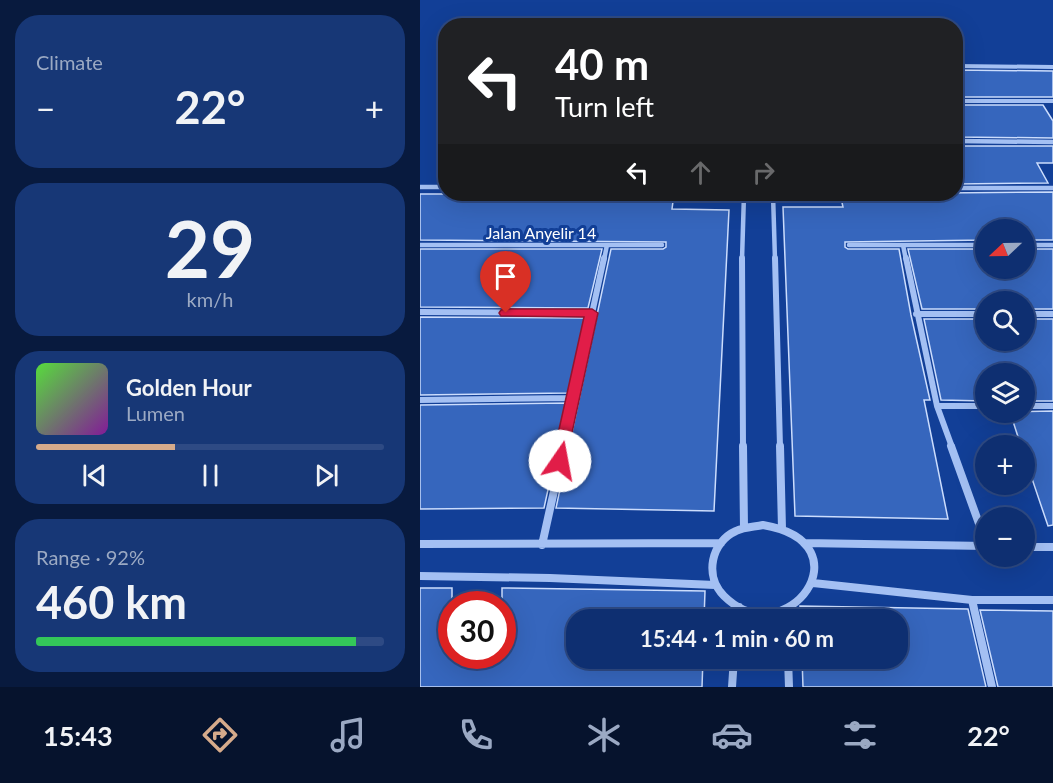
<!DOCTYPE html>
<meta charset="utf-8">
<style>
:root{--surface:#0e2f71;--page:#173776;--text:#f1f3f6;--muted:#9ba9c3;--line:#2e4a84;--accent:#d6ab8b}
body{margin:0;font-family:Lato,sans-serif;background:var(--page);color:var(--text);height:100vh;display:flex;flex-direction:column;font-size:22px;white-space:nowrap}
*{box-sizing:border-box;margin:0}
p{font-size:20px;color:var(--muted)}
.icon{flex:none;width:33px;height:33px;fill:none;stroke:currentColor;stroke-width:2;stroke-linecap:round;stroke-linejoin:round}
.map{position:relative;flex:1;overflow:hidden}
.details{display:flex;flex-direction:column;gap:15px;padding:15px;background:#081a3e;width:420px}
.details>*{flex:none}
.hud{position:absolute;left:18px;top:18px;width:525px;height:183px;border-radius:24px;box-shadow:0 6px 24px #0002,0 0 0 2px var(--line);background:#202124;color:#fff;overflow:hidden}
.needle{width:39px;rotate:248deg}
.buttons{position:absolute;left:555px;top:219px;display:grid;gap:12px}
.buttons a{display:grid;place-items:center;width:60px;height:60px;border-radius:50%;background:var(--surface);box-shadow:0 6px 24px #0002,0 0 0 2px var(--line);font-size:30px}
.speed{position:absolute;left:18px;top:591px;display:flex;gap:12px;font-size:30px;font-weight:700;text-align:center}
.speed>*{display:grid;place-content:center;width:78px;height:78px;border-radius:50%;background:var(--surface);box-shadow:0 6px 24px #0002,0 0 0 2px var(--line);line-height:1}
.speed .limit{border:9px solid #d22;background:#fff;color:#111}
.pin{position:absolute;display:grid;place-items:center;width:51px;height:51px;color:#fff;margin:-62px -26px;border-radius:50% 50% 50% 0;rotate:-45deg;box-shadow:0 0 6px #0007}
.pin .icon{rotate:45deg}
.me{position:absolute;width:66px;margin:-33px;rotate:12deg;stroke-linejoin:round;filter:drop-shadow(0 0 4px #0008)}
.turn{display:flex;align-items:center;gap:21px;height:126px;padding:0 18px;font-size:27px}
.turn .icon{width:78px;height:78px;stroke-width:2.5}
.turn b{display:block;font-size:42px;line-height:51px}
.lanes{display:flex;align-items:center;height:57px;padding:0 18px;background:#0003;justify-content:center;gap:30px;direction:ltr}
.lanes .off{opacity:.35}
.big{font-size:45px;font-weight:700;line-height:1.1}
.details .card{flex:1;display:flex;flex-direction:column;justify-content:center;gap:9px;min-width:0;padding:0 21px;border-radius:24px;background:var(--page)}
.details .dial{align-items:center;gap:0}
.dial b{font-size:78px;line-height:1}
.song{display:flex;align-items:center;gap:18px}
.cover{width:72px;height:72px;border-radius:9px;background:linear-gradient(135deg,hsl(110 70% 55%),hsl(290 70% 35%))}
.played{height:6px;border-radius:3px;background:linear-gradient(90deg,var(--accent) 40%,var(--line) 40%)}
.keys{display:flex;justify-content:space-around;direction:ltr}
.heat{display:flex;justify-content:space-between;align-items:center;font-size:33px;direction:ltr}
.charge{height:9px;border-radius:4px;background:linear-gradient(90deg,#34c759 92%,var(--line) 0)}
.trip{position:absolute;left:146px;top:609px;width:342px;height:60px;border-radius:24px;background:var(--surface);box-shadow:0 6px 24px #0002,0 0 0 2px var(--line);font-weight:700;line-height:60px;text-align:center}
.dock{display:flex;height:96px;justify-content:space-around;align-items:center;background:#06132d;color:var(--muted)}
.dock .icon{width:42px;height:42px}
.dock .on{color:var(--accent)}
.dock b{font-size:27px;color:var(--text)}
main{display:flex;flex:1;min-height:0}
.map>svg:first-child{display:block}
.building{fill:#3666bd;stroke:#ccddfd;stroke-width:1.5}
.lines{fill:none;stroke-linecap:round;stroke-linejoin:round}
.minor-far3{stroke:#a4c0f3;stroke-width:4}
.minor-far2{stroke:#a4c0f3;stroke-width:4.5}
.minor-far1{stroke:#a4c0f3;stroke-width:6}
.minor{stroke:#a4c0f3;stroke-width:8}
.route{fill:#e11d48;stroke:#92132f;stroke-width:1.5}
.labels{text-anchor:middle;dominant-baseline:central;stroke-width:6;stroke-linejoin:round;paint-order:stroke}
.street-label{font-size:16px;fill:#fff;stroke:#123f97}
</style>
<main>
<section class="details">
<div class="card"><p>Climate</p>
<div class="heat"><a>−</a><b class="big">22°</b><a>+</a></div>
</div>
<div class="card dial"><b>29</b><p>km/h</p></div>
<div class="card">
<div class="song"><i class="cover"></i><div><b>Golden Hour</b><p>Lumen</p></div></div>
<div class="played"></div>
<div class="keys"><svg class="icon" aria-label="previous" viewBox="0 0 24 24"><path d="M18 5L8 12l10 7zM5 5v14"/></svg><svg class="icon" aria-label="pause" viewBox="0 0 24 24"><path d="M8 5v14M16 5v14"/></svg><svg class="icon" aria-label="next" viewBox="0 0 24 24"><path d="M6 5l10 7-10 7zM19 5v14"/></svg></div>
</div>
<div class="card"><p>Range · 92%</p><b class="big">460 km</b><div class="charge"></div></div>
</section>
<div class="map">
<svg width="633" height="687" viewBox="0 0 633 687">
<rect width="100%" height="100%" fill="#123f97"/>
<path class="building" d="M536 70 633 71V97H536V84H542Z
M536 105H623L633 121V138L536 137Z
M536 146H633V163H617L628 183 536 184Z
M633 192V240H604V230H566V240L425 242V247L428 249H479L491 315 510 400H504L528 519 375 516 363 207H423L420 194Z
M0 194H254L252 209 309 210 294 511 136 508 191 249H243L246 247V242L0 240Z
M0 249H182L168 308 0 307Z
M488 249H566V268H604V249H633V309H604V302H566V309H502Z
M0 317 166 318 149 393 0 395Z
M504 319H566V340H604V319H633V401H604V374H566V401L521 400Z
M147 403 124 508 0 509V405Z
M633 411V525L628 526 604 455V446H601L590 412Z
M0 588H32V656H82V588L285 591 284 620H156V658H283L282 687H0Z
M380 606 548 609 566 687H383L382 658H477V620H380Z
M560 610 633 611V687H578Z"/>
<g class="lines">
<path class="minor-far3" d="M536 66 633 67
M536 101H633"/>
<path class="minor-far2" d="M536 141 633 142
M0 187H26
M536 188H633
M353 194 355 260
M0 245H242
M429 245H566
M483 245 486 260
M604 245H633
M184 260 187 245
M322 260 324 194"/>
<path class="minor-far1" d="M322 258 323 447
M355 258 360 447
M486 258 517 406 532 447
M0 312 172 313
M496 314H566
M604 314H633
M0 400 152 398
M517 406H566
M604 406H633
M143 447 184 258"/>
<path class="minor" d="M323 446 324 528
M360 446 362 529
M531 446 566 543
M343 525C450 543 366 657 304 596 284 576 291 542 316 531 324 527 334 527 343 525Z
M384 543 566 546
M0 544 301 543
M122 545 144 446
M604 547H633
M0 576 130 578 295 585
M393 583 552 600H633
M552 600 572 687
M367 609V620
M318 620 319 607
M368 658 369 687
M312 687 314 658"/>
</g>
<path class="route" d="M86 309H172L178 313 145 465H134L132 461 164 317 81 316 79 313 81 310Z"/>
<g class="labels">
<g class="street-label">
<text x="121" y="232">Jalan Anyelir 14</text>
</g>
</g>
</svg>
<div class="buttons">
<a><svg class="needle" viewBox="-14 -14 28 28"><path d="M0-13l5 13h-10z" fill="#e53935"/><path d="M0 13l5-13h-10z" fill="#9ba9c3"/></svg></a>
<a><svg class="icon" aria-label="search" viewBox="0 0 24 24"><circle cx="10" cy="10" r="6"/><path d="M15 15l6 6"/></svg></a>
<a><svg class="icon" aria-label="layers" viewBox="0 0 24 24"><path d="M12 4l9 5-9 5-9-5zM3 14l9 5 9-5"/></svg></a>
<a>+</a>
<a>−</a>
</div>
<div class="speed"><div class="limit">30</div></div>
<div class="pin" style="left:86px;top:313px;background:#d93025"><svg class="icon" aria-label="arrive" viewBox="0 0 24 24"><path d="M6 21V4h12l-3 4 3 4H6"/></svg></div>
<svg class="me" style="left:140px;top:461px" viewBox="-20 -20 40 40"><circle r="19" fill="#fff"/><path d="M0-13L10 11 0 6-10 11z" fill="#e11d48"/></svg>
<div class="trip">15:44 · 1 min · 60 m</div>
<div class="hud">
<div class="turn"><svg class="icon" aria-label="left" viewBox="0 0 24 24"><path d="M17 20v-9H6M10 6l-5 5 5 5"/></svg><div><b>40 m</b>Turn left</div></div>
<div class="lanes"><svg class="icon" aria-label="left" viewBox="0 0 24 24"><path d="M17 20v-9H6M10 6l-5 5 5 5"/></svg><svg class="icon off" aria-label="ahead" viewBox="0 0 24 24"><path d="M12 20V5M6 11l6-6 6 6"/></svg><svg class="icon off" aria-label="right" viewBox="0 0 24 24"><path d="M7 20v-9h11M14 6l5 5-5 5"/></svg></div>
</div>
</div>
</main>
<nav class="dock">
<b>15:43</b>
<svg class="icon on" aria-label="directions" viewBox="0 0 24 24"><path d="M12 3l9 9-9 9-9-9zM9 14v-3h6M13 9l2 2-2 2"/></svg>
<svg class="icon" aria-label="music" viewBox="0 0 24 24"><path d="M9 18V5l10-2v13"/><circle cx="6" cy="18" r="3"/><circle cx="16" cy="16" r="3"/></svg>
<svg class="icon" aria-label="phone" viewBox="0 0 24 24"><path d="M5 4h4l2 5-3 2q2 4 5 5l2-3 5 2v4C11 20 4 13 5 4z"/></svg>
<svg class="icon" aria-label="climate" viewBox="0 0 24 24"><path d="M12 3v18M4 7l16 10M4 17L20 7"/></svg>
<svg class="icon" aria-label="car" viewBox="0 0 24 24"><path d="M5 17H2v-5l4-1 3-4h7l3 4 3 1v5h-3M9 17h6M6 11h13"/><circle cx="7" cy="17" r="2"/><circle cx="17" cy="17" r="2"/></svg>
<svg class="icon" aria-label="filters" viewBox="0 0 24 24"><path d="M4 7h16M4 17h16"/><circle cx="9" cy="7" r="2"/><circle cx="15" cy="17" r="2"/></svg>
<b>22°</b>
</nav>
